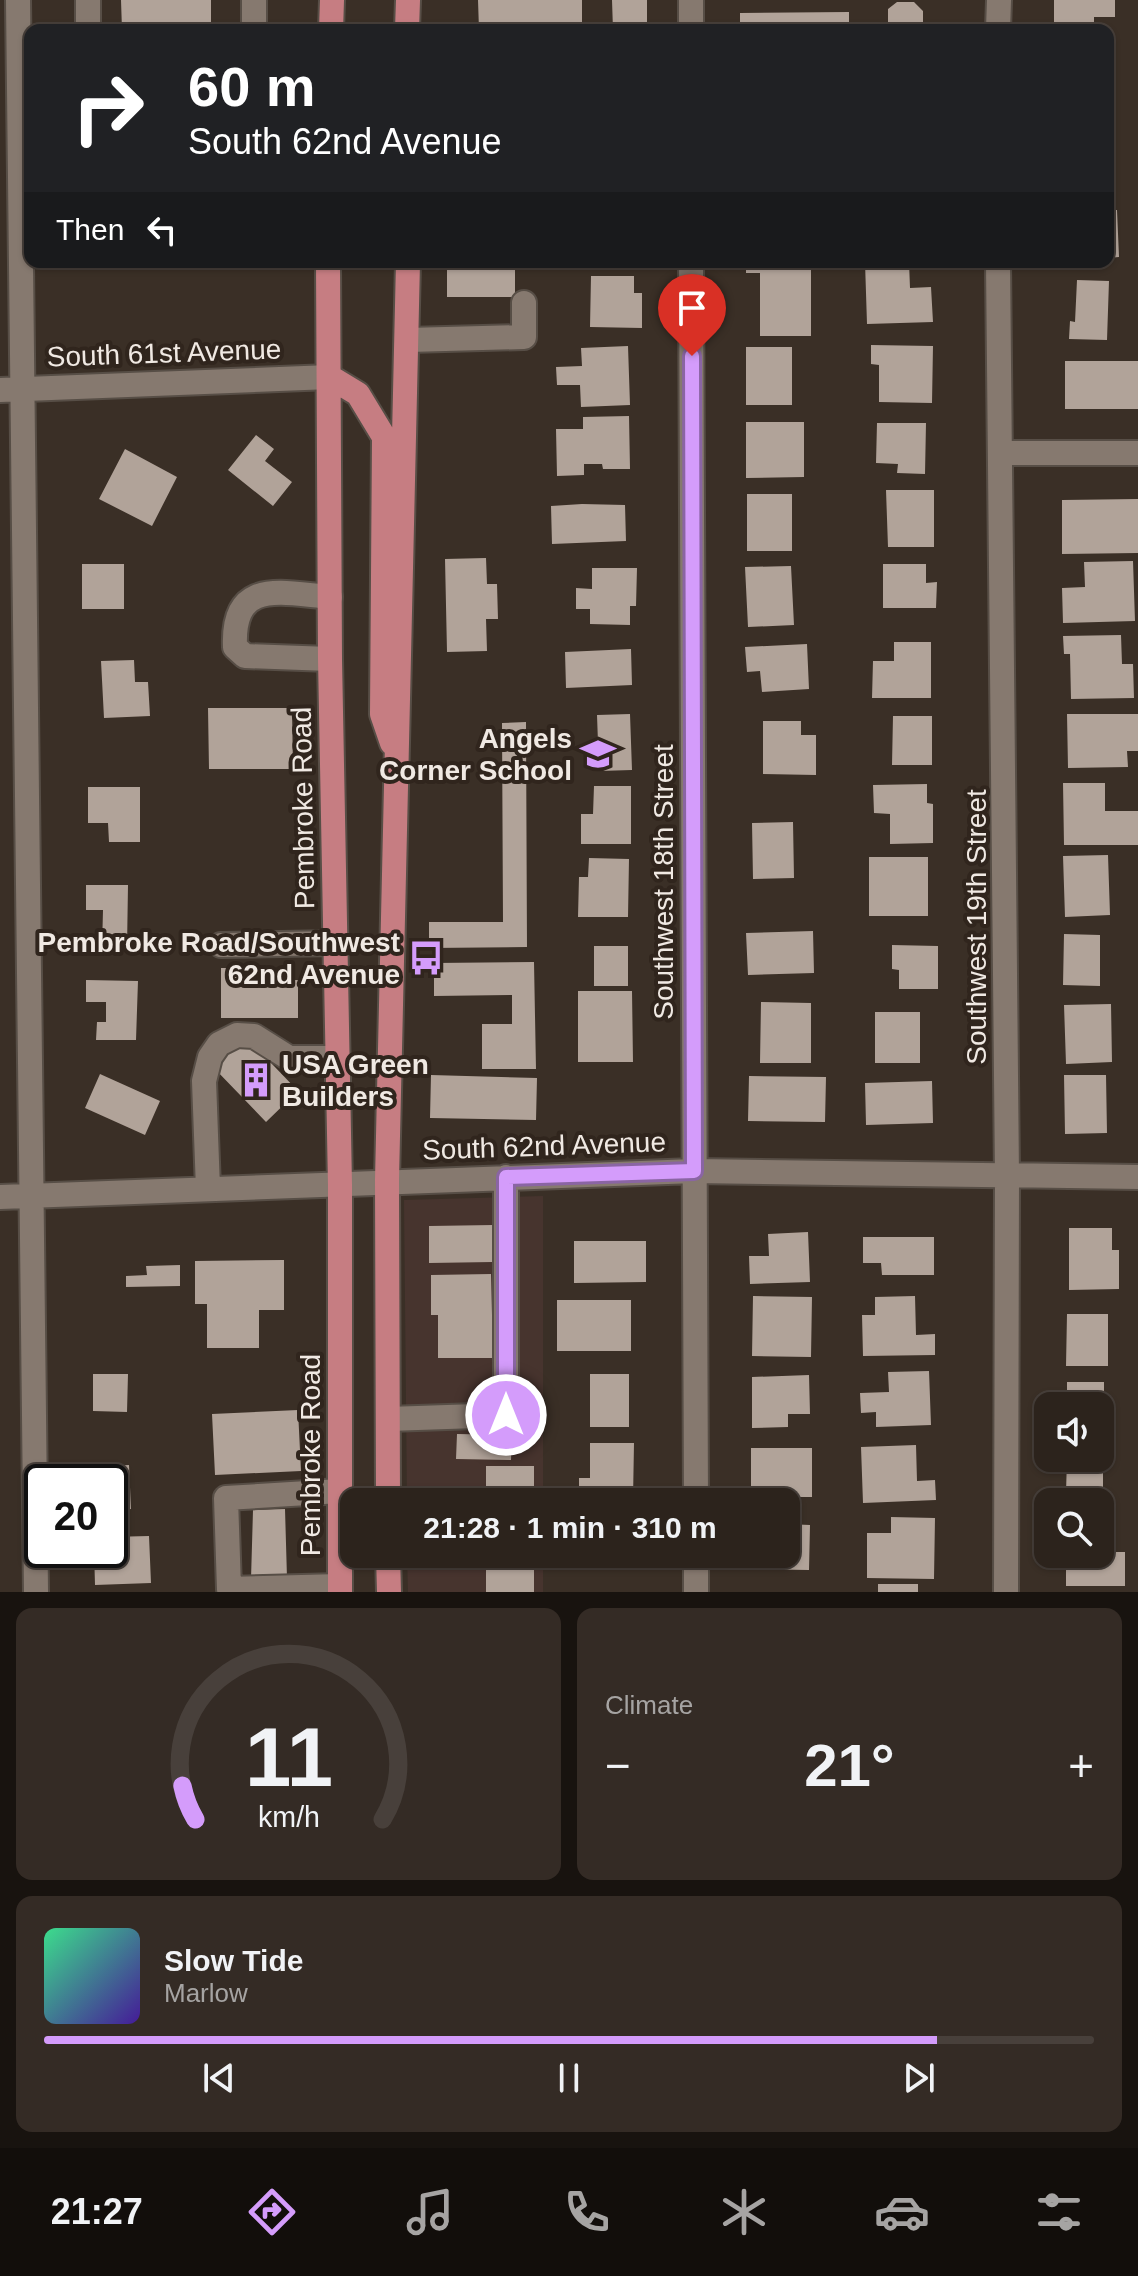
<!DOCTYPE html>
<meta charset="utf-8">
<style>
:root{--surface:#2c231c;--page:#342b25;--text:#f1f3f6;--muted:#a6a4a3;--line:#48403b;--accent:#d49cfb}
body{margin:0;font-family:Arial,sans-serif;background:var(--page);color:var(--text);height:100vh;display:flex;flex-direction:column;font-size:30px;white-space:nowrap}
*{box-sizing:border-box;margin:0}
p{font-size:26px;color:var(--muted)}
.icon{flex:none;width:44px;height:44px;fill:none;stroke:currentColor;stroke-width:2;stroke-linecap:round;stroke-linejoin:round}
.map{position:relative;height:1592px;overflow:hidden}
.sheet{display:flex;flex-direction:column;gap:16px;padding:16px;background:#18130f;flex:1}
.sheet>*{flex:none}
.top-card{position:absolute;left:24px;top:24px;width:1090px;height:244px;border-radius:16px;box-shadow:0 2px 6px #0004,0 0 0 2px var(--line);background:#202124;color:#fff;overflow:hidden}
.controls{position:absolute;left:1034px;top:1392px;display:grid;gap:16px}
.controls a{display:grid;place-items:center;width:80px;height:80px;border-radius:16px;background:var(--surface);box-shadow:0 2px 6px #0004,0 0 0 2px var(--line);font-size:40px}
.speed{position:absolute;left:24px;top:1464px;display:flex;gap:16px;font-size:40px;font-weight:700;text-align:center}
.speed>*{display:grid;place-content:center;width:104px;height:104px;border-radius:50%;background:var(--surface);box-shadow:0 2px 6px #0004,0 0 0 2px var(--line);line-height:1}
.speed .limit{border:4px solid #111;border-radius:12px;background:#fff;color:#111}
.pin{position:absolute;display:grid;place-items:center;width:68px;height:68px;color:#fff;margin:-82px -34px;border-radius:50% 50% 50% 0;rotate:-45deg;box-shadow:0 0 8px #0007}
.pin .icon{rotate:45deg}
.me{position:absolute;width:88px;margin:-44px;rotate:0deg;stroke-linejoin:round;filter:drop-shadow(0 0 6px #0008)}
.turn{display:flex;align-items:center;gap:28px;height:168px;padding:0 32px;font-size:36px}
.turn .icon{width:104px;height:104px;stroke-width:2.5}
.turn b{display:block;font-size:56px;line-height:68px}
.then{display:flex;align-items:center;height:76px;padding:0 32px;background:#0003;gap:16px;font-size:30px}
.big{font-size:60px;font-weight:800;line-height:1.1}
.sheet .tile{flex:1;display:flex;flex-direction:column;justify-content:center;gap:12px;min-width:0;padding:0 28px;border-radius:16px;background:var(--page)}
.sheet .dial{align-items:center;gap:0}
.dial svg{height:208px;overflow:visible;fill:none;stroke:var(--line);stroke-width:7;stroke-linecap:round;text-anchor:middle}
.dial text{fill:var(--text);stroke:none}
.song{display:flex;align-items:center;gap:24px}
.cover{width:96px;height:96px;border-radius:12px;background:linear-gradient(135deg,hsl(150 70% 55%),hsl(260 70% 35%))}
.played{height:8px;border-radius:4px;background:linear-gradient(90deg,var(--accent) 85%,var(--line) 85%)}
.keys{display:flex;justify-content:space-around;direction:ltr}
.heat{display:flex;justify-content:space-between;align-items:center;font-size:44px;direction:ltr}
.sheet .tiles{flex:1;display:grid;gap:16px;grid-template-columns:1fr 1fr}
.tile:last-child{grid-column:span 2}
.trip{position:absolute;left:340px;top:1488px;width:460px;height:80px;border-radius:16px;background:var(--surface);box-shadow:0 2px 6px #0004,0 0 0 2px var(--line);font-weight:800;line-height:80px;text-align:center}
.dock{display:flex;height:128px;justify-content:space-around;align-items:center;background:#120e0b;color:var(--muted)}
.dock .icon{width:56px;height:56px}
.dock .current{color:var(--accent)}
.dock b{font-size:36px;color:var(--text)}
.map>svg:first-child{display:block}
.commercial{fill:#47342e}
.building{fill:#b1a399}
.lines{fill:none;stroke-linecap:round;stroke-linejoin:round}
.minor-casing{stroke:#574e46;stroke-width:28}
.major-casing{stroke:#574e46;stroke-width:28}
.minor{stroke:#86796f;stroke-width:24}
.major{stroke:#c67d82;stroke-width:24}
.route-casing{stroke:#8a65a3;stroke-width:20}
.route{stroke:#d49cfb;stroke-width:14}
.labels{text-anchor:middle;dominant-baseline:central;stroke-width:8;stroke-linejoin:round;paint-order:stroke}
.street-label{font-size:28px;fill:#f0e9e3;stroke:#30251d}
.poi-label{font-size:28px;font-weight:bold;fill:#f0e9e3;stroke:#30251d;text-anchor:end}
</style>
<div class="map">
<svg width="1138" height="1592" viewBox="0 0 1138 1592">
<rect width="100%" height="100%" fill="#3a2f26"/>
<path class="commercial" d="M543 1196V1502H407L404 1200Z
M407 1554H543V1592H408Z"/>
<path class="building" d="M121 0H211V30H122Z
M478 0H582V30H479Z
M612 0H647V30H613Z
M1054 0H1115V17H1094V30H1054Z
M897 2H914L923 11V24L932 23V30H879V23H888V9Z
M849 12V30H740V13Z
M1108 210H1117L1119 257 1108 258Z
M447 262H515V297H447Z
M746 262H811V336H760V273H746Z
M865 262H909L910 288 931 287 933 322 867 324Z
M1061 262H1104L1105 267 1061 269Z
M591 276H634V293H642V328L590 327Z
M1077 280 1109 281 1107 340 1069 339 1070 321 1075 322Z
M871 345 933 346 932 403 879 402V365L871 364Z
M628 346 630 405 581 407 580 385H557L556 367 582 366 581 348Z
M746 347H792V405H746Z
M1065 361H1138V409H1065Z
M629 416 630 469H603L602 464H584V475L557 476 556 429H583V417Z
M746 422H804V477L746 478Z
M877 423H926L925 474 897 473 898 464 876 463Z
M256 435 274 449 265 461 292 482 273 506 228 470Z
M125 449 177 477 152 526 99 499Z
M886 490H934V547H888Z
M747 494H792V551H747Z
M1138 499V553L1062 554V500Z
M582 504 625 505 626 541 552 544 551 506Z
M486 558 487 584H497L498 619H486L487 651 447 652 445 559Z
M1133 561 1135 621 1063 623 1062 588 1085 587 1084 562Z
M82 564H124V609H82Z
M883 564H926V583L937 582 936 608H883Z
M791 566 794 625 748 627 745 567Z
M592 568H637L636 606H630V625L590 624V609H576V588L592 589Z
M1121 635 1122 664H1133L1134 698 1071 699 1070 654H1064L1063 636Z
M894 642H931V698H872L873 661H894Z
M807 644 809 689 762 692 760 671 747 672 745 647Z
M631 649 632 685 566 688 565 652Z
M134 660 135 682H148L150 716 104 718 101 661Z
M208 708H292L293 769H209Z
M630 714 632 770 599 771 597 715Z
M1067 714H1138V751H1127L1128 767 1068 768Z
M893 716H932V765H892Z
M763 721H801V735H816V775L763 774Z
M526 722 527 947 429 948V922H503L502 723Z
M1063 783H1105V811H1138V845H1064Z
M927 784V803L933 804V843L890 844V814L874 813 873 785Z
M594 786H631V844H581V814H593Z
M88 787H140V842H109L108 823H88Z
M793 822 794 878 753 879 752 823Z
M1108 855 1110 915 1065 917 1063 856Z
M869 857H928V916H869Z
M589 858 629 859 628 917H578L579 877H588Z
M86 885H128L127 948H102L103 910H86Z
M813 931 814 973 748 975 746 933Z
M1064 934 1100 935V986L1063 985Z
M892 945 938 946V989H899V970L892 969Z
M594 946H628V986H594Z
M534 962 536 1069H482V1024H512V995L434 996V963Z
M221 968H289L288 980H298V1018H221Z
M86 980 138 981 136 1040H96L97 1022H106V1002H86Z
M578 991H632L633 1062H578Z
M761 1002 811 1003V1063H760Z
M1111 1004 1112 1062 1066 1064 1064 1005Z
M875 1012H920V1063H875Z
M246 1037 298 1091 266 1122 214 1068Z
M100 1074 160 1101 145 1135 85 1108Z
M431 1075 537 1078 536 1120 430 1118Z
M1064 1075H1106L1107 1133 1065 1134Z
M749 1076 826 1077 825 1122 748 1121Z
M932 1081 933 1123 866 1125 865 1083Z
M493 1225V1262L429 1263V1226Z
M1069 1228H1112V1250H1119V1289L1069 1290Z
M808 1232 810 1282 750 1284 749 1256H769L768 1234Z
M863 1237H934V1275H882L881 1263H863Z
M574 1241H646V1282L574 1283Z
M284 1260V1310H259V1348H207V1304H195V1261Z
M180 1265V1286L126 1287V1276L147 1275 146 1266Z
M491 1274 492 1315H498L499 1358H438V1315H431V1275Z
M753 1296 812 1297 811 1357 752 1356Z
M915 1296 916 1335 935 1334V1355L863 1356 862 1315H875V1297Z
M557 1300H631V1351H557Z
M1067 1314H1108V1366H1066Z
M929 1371 931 1425 876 1427V1412L861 1413 860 1393 889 1392 888 1372Z
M93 1374H128L127 1412 93 1411Z
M590 1374H629V1427H590Z
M809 1375 810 1414H788V1427L752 1428V1377Z
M1067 1382H1104V1439H1100V1406H1067Z
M298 1410 301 1471 215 1475 212 1414Z
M457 1434 512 1435 511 1460 456 1459Z
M590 1443H634L633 1499 579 1498V1478H590Z
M916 1445 917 1481 935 1480 936 1500 863 1503 861 1447Z
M751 1448H812V1497H751Z
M1100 1454H1103V1502H1059V1493H1066L1067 1458H1100Z
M129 1465 131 1509 110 1511V1482H93L92 1467Z
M486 1466H534V1502H486Z
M285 1509 287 1578 251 1579 253 1510Z
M891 1517 935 1518 934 1579 867 1578V1533H891Z
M786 1524 810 1525 809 1570 753 1569V1554H786Z
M1100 1526H1111V1552H1125V1586H1066V1554H1100Z
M149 1536 151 1583 95 1585 94 1550H110V1537Z
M486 1554H534V1592H486Z
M558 1554H633V1557L559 1560Z
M878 1584H918V1592H878Z"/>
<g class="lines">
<g class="minor-casing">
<path id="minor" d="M18 0 36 1592
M88 0V30
M691 0V30
M254 30V0
M998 30 999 0
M691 262 696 1502
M998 262 1007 1177 1006 1592
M408 340 524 337V303
M0 390 330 377
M1003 453H1138
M330 659 245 656 235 647C232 578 280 593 330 597
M221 945 335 943
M208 1189 204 1081 210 1057 219 1044 237 1035 254 1036 289 1058H337
M0 1197 694 1171 1138 1177
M388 1419 506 1415V1177
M340 1491 226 1498 229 1589 340 1586
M696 1554V1592"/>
</g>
<g class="major-casing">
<path id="major" d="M331 30 332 0
M407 30 408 0
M328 262 330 659 340 1185V1592
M330 377 358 394 384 437 382 714 392 743
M388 1502 387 1180 408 262
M388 1554 389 1592"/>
</g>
<use href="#minor" class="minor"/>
<use href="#major" class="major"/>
</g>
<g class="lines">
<g class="route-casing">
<path id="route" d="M506 1415V1177L694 1171 692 356"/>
</g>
<use href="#route" class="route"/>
</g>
<defs>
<g id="school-bare" transform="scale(2.76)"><path d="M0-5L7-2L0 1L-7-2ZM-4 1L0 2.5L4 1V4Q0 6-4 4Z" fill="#d49cfb" stroke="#30251d" stroke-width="2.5" paint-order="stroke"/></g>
<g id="bus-bare" transform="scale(2.76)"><path d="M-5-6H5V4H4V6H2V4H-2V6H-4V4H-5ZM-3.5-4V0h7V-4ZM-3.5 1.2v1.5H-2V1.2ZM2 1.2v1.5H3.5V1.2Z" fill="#d49cfb" stroke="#30251d" stroke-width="2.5" paint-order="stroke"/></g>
<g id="building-bare" transform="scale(2.76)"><path d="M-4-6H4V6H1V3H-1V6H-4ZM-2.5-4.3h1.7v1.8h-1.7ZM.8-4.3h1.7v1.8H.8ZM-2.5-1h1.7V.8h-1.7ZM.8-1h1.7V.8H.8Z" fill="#d49cfb" stroke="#30251d" stroke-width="2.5" paint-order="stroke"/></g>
</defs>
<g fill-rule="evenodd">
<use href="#school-bare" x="598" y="754"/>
<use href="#bus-bare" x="426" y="958"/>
<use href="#building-bare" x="256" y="1080"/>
</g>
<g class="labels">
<g class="street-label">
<text transform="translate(164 353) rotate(-2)">South 61st Avenue</text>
<text transform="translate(303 808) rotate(-91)">Pembroke Road</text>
<text transform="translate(663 882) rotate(-90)">Southwest 18th Street</text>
<text transform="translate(976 927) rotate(-90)">Southwest 19th Street</text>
<text transform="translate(544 1146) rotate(-2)">South 62nd Avenue</text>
<text transform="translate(310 1455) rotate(-90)">Pembroke Road</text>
</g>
<g class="poi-label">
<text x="572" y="738">Angels<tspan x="572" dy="32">Corner School</tspan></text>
<text x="400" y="942">Pembroke Road/Southwest<tspan x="400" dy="32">62nd Avenue</tspan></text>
<text x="282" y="1064" text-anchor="start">USA Green<tspan x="282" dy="32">Builders</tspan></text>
</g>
</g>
</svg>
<div class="controls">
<a><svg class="icon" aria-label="sound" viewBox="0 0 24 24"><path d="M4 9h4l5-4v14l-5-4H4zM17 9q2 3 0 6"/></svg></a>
<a><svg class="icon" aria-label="search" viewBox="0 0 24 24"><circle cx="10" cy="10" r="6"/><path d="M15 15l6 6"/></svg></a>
</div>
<div class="speed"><div class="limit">20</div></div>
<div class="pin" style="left:692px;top:356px;background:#d93025"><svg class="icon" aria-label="arrive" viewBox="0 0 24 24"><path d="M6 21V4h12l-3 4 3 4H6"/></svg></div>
<svg class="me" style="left:506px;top:1415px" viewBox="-20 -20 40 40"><circle r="17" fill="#d49cfb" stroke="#fff" stroke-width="3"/><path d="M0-11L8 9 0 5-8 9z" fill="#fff"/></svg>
<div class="trip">21:28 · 1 min · 310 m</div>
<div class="top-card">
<div class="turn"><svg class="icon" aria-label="right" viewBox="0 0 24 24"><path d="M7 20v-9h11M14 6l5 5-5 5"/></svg><div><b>60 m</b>South 62nd Avenue</div></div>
<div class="then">Then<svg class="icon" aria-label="left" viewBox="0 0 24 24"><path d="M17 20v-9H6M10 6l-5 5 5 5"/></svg></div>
</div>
</div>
<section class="sheet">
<div class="tiles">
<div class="tile dial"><svg viewBox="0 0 100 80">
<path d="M14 69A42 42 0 1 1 86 69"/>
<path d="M14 69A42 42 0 0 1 9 56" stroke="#d49cfb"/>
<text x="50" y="56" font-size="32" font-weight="700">11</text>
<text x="50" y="72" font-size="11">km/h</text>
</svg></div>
<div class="tile"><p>Climate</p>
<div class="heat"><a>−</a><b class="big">21°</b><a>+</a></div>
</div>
<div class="tile">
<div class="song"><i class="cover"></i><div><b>Slow Tide</b><p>Marlow</p></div></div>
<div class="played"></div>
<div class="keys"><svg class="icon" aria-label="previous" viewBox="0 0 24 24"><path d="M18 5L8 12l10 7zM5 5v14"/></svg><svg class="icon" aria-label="pause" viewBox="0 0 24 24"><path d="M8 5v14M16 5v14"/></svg><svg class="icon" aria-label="next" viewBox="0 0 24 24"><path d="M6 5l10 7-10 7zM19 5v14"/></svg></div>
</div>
</div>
</section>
<nav class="dock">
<b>21:27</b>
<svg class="icon current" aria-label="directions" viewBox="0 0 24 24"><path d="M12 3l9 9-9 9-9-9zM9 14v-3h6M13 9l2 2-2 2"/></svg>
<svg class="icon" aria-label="music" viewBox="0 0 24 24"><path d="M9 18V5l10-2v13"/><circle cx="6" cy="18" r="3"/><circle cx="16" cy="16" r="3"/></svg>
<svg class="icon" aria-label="phone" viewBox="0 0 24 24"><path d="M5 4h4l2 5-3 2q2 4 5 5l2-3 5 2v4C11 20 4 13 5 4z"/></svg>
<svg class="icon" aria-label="climate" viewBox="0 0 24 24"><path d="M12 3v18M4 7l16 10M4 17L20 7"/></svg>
<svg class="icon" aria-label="car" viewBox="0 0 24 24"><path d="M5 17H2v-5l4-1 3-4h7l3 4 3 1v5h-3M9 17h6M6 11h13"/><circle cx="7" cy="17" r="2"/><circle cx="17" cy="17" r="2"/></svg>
<svg class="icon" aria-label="filters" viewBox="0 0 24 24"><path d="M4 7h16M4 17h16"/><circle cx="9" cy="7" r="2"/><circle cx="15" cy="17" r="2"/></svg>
</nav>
